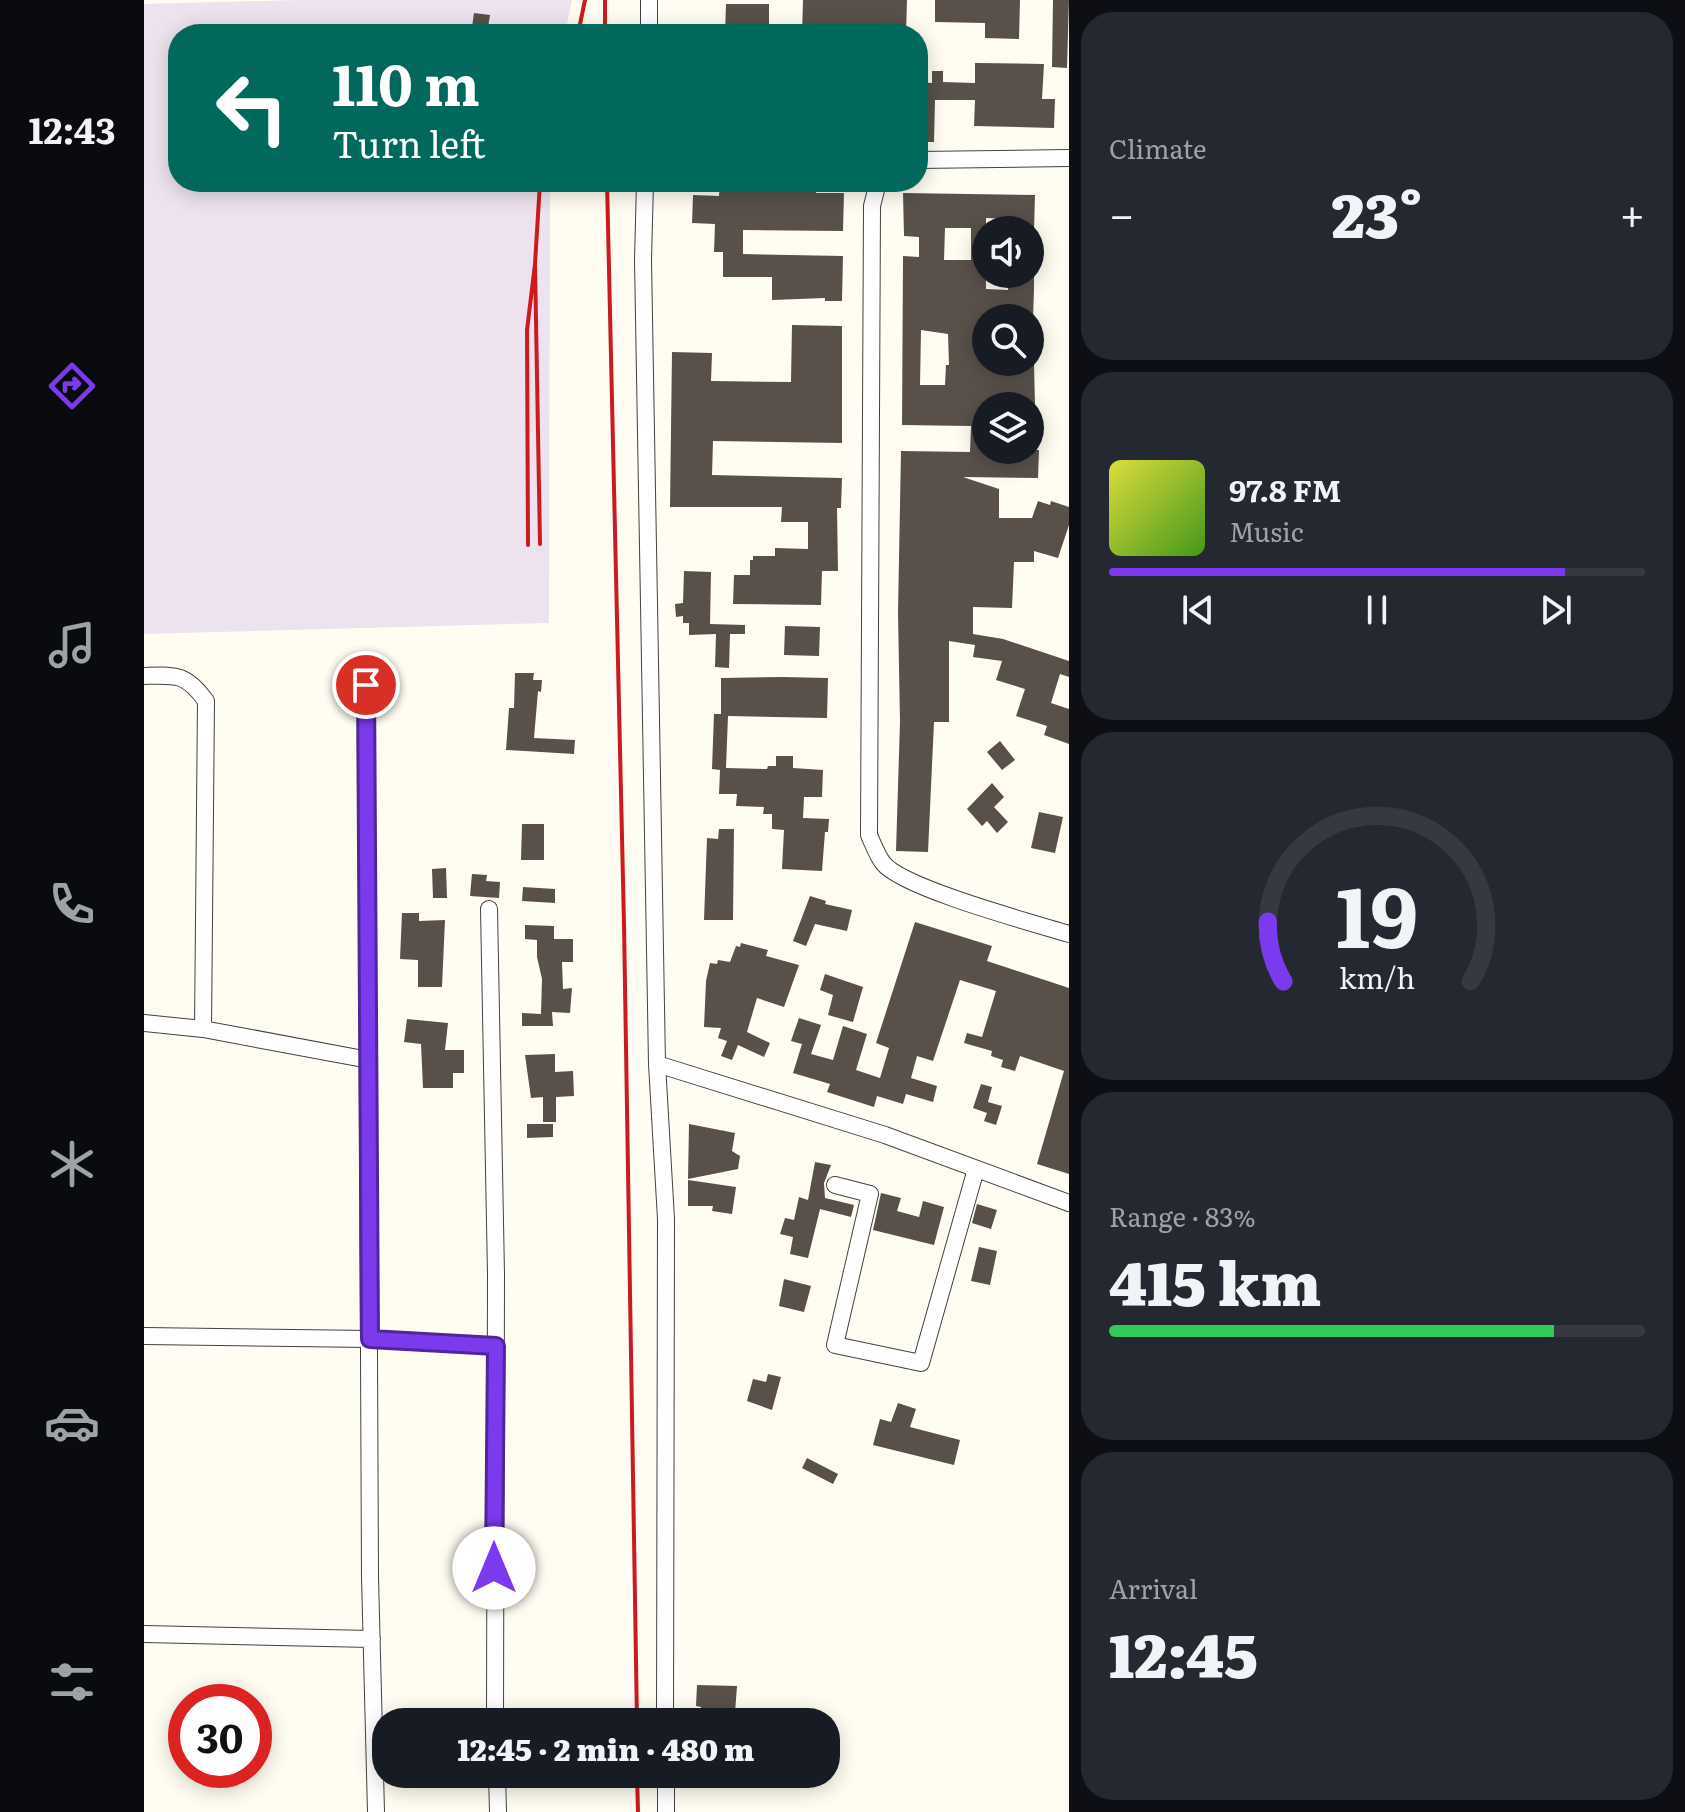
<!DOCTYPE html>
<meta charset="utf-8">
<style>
:root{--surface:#171b24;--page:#242831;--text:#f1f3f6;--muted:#9ea1a6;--line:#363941;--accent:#7c3aed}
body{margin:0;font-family:Literata,serif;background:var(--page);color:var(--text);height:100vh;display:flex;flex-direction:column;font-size:30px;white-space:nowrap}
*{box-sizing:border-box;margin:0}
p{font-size:26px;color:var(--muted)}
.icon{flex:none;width:44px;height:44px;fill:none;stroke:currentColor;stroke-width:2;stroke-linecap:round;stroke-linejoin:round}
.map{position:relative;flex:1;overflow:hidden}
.details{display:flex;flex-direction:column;gap:12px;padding:12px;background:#0d0f14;width:616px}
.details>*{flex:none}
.hud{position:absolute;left:24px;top:24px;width:760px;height:168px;border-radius:32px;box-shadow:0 4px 20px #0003;background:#00695c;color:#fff;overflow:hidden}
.buttons{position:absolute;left:828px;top:216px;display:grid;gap:16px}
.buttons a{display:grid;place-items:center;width:72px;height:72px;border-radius:50%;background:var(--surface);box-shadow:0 4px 20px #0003;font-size:40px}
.speed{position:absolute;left:24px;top:1684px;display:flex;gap:16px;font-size:40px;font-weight:700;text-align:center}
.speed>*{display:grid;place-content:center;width:104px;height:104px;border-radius:50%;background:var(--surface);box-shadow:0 4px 20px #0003;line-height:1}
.speed .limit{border:12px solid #d22;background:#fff;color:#111}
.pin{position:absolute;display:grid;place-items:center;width:68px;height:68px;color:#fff;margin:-34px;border:4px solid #fff;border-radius:50%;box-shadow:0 2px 8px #0007}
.me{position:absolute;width:88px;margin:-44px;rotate:0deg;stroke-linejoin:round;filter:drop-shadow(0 0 6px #0008)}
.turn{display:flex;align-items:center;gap:28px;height:168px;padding:0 32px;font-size:36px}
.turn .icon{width:104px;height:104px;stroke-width:2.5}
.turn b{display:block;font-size:56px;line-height:68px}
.big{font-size:60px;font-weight:800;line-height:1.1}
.details .card{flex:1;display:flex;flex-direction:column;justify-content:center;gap:12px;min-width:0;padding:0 28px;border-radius:32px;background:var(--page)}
.details .dial{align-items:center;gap:0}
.dial svg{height:208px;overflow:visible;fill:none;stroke:var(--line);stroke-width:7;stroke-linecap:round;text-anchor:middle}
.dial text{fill:var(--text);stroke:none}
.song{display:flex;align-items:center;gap:24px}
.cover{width:96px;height:96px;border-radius:12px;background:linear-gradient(135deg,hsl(60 70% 55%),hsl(100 70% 35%))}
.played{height:8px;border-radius:4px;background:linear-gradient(90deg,var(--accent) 85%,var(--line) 85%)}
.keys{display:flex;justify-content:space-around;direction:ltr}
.heat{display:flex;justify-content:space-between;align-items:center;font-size:44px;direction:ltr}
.charge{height:12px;border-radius:6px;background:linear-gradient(90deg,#34c759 83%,var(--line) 0)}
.trip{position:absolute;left:228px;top:1708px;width:468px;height:80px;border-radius:32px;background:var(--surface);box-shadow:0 4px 20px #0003;font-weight:800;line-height:80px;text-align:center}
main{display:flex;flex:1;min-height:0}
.tab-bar{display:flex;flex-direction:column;width:144px;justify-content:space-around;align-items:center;background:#090b0e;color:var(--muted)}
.tab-bar .icon{width:56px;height:56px}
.tab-bar .selected{color:var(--accent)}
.tab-bar b{font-size:36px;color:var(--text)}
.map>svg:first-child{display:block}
.industrial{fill:#ede3ee}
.building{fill:#59504a;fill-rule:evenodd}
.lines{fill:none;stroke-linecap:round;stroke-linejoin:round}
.minor-casing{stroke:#424242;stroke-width:18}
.minor{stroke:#fff;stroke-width:16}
.rail{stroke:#cc1b1e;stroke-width:4}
.route-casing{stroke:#51269a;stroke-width:20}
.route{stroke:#7c3aed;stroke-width:14}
</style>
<main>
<nav class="tab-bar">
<b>12:43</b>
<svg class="icon selected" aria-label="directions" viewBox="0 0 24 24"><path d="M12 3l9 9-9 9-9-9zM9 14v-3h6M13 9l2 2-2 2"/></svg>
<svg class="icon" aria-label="music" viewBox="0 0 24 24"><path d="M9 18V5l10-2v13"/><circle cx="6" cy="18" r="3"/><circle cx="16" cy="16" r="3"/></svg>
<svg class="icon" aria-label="phone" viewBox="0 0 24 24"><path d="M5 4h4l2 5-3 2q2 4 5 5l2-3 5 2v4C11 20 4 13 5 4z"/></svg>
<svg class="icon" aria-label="climate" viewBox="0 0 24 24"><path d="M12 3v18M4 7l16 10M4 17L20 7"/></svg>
<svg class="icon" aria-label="car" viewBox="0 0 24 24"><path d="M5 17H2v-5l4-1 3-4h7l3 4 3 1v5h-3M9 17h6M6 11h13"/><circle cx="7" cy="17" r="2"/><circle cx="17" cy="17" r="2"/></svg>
<svg class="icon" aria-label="filters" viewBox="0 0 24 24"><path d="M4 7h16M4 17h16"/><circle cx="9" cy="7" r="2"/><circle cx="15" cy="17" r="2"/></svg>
</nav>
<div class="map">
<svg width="925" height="1812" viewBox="0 0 925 1812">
<rect width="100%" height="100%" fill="#fffdf1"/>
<path class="industrial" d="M155 0H428L421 34H34V182H406L405 623 0 634V4Z"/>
<path class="building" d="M659 0H763L762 34H658Z
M791 0H876L875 39 841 38V23L791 22Z
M909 0H925L923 68 908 67Z
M582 4H625V34H581Z
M330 13 346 15 343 34H327Z
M831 63 900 64 898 99H911L910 128 830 126 831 100H791L790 142H774V82L788 83V71H799V82L831 83Z
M576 182H672V193H700L699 231 599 230V254L699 256 698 301H681V298L628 300V277H579V252H570L571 224 548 223 549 195 575 196Z
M759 193 891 195 890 230H865L866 219 842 218V289L864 290V274H890V290L889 318H842V362L890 363 891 406H842V419H838L837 445H842V450H895L894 478 819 477 855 489V518H888L894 501 906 505 907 501 925 507V525L914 558 890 551V562H870L868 608 829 607V634L859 639 925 661V677L916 674 907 703 925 709V744L900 735 903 726 872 716 881 689 852 680 858 661 829 657 831 645 805 641V722H790L784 852 752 851 756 722 754 613 757 451 826 452 827 426 758 425 759 256 775 257V237L760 236ZM801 228H827V260H800ZM777 330 804 334 805 365H802L801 385H776Z
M648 325 698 326V443L569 441 568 475 698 478 697 508H693L694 571H678L677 605 589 604 590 575H606V560H609V556H631V548L664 549V522H637L638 507H526L528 352 568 353 567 381 647 382Z
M540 571 567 572 566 624 601 625V634H586L585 668 571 667 572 634 545 635V623H539V616L532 617 531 604 539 603Z
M641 626 676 627 675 656 640 655Z
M371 673H390L389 680H398L397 692 394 691 390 738 431 740 430 754 362 750 365 708H370Z
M639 677 684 678 683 718 584 716 582 768 623 769 624 766H632V756H649V768L679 770 678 797H660L659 818 685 819 684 832H681L678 871 638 869 640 830 628 829V814H619L620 807 592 806 593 794H575L576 770 568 769 570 714H577V678Z
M856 741 871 760 858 770 843 752Z
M848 783 860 797 850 807 864 822 853 833 843 821 838 826 823 809Z
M895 812 919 817 911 853 887 848Z
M378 824H400V860H377Z
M575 829H590L589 920H560L563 838 574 839Z
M302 868 303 898H289L288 869Z
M328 874 343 875 342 881 356 882 355 898 326 896Z
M379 887 411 889V903L378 901Z
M666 896 682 901 681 904 708 910 703 931 671 924 662 946 649 941Z
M258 913H275V921L301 920 298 987H274V960L256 959Z
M771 922 848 946 843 961 925 988V1174L893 1164 920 1071 876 1056 871 1071 857 1067 859 1060 847 1056 848 1051 820 1043 823 1033 838 1037 852 991 816 980 789 1061 773 1056 767 1078 793 1086 789 1102 762 1094 759 1104 733 1096 730 1107 683 1092 686 1084 649 1073 658 1044 647 1041 655 1018 677 1025 667 1054 689 1060 699 1026 723 1034 712 1070 736 1078 745 1048 732 1043Z
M381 925 410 926V939H429V962H418L419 989 428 988 426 1013 408 1012 409 1026H378V1013L397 1014 398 979 393 957V940L381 939Z
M597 943 624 950 622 956 655 965 640 1007 613 998 603 1032 626 1043 620 1057 594 1045 588 1060 577 1056 583 1041 574 1038 577 1028 560 1027 562 981 566 963 573 964 574 960 586 962 592 946 596 947Z
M681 974 719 987 709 1022 684 1015 689 995 676 990Z
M263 1019 304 1023 301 1050H320V1073H309V1088H279L277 1044 260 1042Z
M411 1054V1072L429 1071 430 1096 412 1097V1122H399V1097L387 1098 381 1055Z
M837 1084 848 1087 844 1102 858 1106 852 1125 840 1121 843 1113 829 1108Z
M383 1124H409V1137L383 1138Z
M545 1124 591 1133 588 1151 596 1156 594 1169 544 1179Z
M671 1162 687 1165 680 1183 681 1198 710 1205 707 1217 676 1209 664 1258 646 1254 649 1237 636 1234 641 1218 650 1220 655 1197 664 1200Z
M544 1180 592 1187 588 1214 568 1211 569 1206H544Z
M737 1193 757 1198 753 1211 775 1217 779 1201 800 1207 790 1245 729 1230Z
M833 1204 853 1210 847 1229 828 1223Z
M835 1247 853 1251 846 1285 827 1281Z
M640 1279 667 1286 660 1312 635 1306Z
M624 1374 637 1377 628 1410 603 1401 609 1379 622 1382Z
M754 1403 772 1409 766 1427 816 1440 810 1465 729 1445 736 1419 747 1422Z
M663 1458 694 1474 689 1484 658 1468Z
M553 1685 593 1686 591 1713H583V1722H557V1707L552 1706Z"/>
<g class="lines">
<g class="minor-casing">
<path id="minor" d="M505 34V0
M774 160 925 158
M501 182 499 260 513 1064 522 1219 521 1722
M734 182 728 206 725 835C729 844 733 855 739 863 758 888 889 923 925 934
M0 676C32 675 42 673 62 701L59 1029
M222 685 226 1577 232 1812
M345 909 352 1274 351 1722
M0 1023 59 1029 225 1060
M513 1064 741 1135 925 1203
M691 1185 726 1194 691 1345 777 1363 832 1169
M0 1336 226 1339 352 1346
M0 1634 228 1639
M353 1774 354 1812
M522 1774V1812"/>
</g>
<use href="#minor" class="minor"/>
<path class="rail" d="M461 0V34
M434 34 441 0
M463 182 480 924 493 1722
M391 264 396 182
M384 545 383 330 391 264 396 544
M493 1774 494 1812"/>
</g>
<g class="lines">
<g class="route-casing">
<path id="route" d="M222 685 226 1339 352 1346 350 1568"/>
</g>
<use href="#route" class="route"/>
</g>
</svg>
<div class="buttons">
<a><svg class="icon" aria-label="sound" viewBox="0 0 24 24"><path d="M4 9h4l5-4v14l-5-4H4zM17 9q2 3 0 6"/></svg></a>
<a><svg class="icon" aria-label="search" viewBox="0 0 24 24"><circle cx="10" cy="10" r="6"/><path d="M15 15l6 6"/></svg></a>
<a><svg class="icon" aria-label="layers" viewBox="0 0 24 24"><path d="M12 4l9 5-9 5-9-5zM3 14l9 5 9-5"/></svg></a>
</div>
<div class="speed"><div class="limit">30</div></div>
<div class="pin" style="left:222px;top:685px;background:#d93025"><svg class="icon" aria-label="arrive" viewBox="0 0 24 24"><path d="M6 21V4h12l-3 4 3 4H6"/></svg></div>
<svg class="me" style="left:350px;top:1568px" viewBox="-20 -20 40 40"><circle r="19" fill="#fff"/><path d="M0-13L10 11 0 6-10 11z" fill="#7c3aed"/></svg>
<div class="trip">12:45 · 2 min · 480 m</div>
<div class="hud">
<div class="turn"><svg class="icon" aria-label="left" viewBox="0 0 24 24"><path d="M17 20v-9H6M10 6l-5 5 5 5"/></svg><div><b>110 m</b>Turn left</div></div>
</div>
</div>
<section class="details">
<div class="card"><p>Climate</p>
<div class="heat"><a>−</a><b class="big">23°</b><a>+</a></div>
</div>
<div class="card">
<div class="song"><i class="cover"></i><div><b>97.8 FM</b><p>Music</p></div></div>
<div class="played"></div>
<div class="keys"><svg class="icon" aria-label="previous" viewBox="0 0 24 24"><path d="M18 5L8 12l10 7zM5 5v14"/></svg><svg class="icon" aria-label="pause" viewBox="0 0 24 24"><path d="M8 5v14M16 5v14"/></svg><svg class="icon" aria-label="next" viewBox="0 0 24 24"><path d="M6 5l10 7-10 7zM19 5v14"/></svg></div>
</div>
<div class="card dial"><svg viewBox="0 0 100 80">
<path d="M14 69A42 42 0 1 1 86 69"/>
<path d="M14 69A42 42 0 0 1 8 46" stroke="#7c3aed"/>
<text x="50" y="56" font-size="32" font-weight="700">19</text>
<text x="50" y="72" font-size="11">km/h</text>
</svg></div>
<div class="card"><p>Range · 83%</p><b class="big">415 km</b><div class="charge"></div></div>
<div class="card"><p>Arrival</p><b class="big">12:45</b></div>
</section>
</main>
